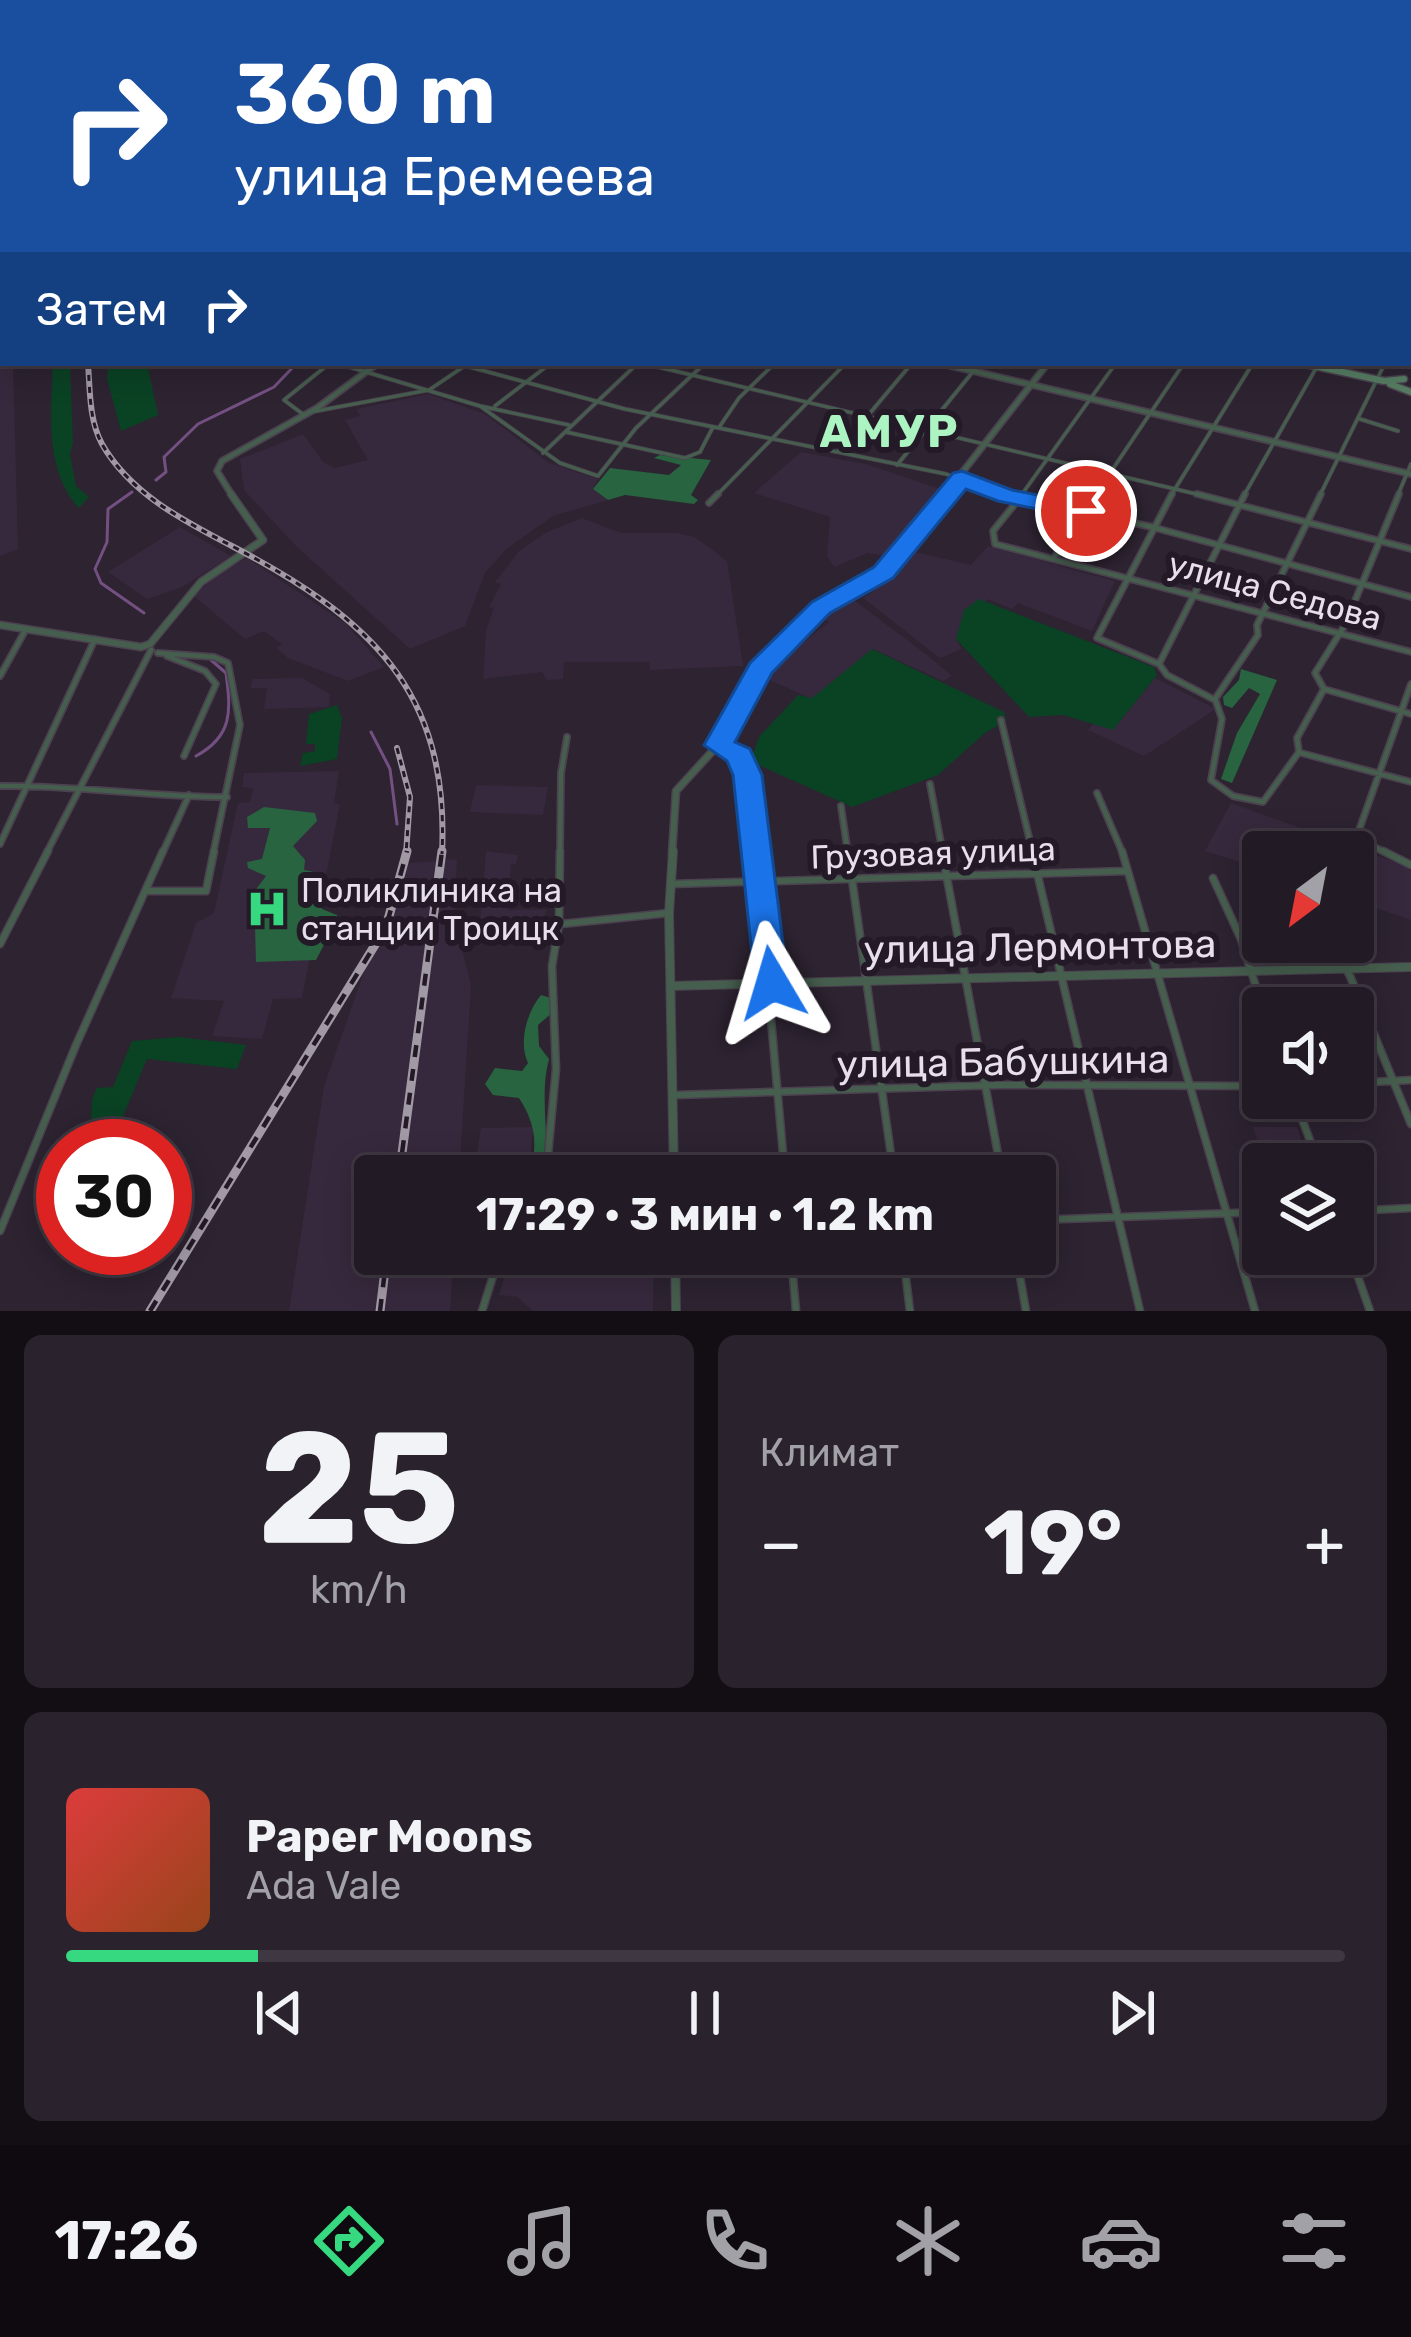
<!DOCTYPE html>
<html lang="ru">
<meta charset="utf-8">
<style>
:root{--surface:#221a25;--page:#2a232d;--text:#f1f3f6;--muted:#a2a1a7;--line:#3f3842;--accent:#36d880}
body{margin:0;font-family:Rubik,sans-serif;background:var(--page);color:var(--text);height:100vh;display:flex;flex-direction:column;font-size:45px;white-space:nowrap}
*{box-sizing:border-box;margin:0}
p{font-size:39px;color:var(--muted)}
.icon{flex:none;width:66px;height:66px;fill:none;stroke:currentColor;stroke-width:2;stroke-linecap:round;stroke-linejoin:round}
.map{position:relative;height:1311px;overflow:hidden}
.side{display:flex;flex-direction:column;gap:24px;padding:24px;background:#130e14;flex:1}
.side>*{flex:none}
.banner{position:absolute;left:0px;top:0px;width:1413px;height:366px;box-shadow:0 6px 30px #0003,0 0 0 3px var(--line);background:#1a4fa0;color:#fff;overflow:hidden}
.needle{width:78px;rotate:212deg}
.tools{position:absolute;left:1242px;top:831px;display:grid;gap:24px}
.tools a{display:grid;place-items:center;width:132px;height:132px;border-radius:12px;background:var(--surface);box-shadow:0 6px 30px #0003,0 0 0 3px var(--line);font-size:60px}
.speed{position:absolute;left:36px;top:1119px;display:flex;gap:24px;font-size:60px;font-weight:700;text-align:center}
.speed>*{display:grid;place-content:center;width:156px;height:156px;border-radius:50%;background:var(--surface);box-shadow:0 6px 30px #0003,0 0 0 3px var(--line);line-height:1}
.speed .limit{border:18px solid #d22;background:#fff;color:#111}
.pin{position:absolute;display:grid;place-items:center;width:102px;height:102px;color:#fff;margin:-51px;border:6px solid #fff;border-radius:50%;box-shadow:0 3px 12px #0007}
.me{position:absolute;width:132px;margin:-66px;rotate:353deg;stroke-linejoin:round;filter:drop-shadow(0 0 9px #0008)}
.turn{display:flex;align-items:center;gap:42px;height:252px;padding:0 36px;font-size:54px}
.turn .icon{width:156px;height:156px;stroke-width:2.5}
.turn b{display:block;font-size:84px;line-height:102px}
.then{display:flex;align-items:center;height:114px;padding:0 36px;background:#0003;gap:24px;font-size:45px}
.big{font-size:90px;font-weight:700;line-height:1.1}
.side .widget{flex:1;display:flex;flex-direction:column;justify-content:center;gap:18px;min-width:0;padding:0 42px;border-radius:18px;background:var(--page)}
.side .dial{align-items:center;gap:0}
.dial b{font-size:156px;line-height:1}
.song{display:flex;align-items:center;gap:36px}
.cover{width:144px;height:144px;border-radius:18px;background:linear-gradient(135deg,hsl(0 70% 55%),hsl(20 70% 35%))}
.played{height:12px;border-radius:6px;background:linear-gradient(90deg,var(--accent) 15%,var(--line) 15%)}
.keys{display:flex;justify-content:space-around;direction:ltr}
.heat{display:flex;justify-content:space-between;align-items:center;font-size:66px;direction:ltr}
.side .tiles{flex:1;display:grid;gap:24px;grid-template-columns:1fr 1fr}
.widget:last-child{grid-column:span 2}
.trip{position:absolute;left:354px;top:1155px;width:702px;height:120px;border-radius:12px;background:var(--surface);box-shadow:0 6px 30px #0003,0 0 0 3px var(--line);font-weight:700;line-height:120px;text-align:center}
.dock{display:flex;height:192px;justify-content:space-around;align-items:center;background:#0e0a0f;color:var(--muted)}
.dock .icon{width:84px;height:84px}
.dock .active{color:var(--accent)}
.dock b{font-size:54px;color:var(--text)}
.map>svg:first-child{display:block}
.built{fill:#37293d}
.green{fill:#0a4224}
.forest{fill:#27643f}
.water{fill:#735081}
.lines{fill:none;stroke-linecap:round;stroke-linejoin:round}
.stream{stroke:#735081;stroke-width:3}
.minor-far2-casing{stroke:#4b414f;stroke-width:4.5}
.minor-far1-casing{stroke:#4b414f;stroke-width:8}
.minor-casing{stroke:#4b414f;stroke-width:9}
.tertiary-far3-casing{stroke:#4b414f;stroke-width:4.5}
.tertiary-far2-casing{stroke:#4b414f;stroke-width:8}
.tertiary-far1-casing{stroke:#4b414f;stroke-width:9}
.tertiary-casing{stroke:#4b414f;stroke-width:10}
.secondary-casing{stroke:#4b414f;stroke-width:9}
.minor-far2{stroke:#465e4e;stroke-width:3}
.minor-far1{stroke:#465e4e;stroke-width:4.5}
.minor{stroke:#465e4e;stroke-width:6}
.tertiary-far3{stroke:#465e4e;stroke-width:3}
.tertiary-far2{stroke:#465e4e;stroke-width:4.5}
.tertiary-far1{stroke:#465e4e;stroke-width:6}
.tertiary{stroke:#465e4e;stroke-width:8}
.secondary{stroke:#567d63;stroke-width:6}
.rail-far1-casing{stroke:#a199a4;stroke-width:6}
.rail-casing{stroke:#a199a4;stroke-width:9}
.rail-far1{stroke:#231927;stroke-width:3;stroke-dasharray:6;stroke-linecap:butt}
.rail{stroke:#231927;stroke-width:4.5;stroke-dasharray:12;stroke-linecap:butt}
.route{fill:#1a73e8;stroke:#114b97;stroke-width:3}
.labels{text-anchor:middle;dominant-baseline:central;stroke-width:12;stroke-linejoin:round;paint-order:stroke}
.street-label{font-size:33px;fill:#e7e0ea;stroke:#231927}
.poi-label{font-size:33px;fill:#e7e0ea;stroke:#231927;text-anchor:start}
.near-street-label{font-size:39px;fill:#e7e0ea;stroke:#231927}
.district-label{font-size:45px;font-weight:bold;letter-spacing:3px;fill:#acf5c3;stroke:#231927}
</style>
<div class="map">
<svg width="1411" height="1311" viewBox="0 0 1411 1311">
<rect width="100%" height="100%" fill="#2d2331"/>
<path class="built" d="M0 340 3 363H13L18 549 0 556Z
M428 394 485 414 549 463 598 479 593 489 608 500 553 516 506 549 485 573 465 626 410 649 296 546 244 490 240 459 303 434 323 462 335 468 368 460 345 420 361 416 356 409Z
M801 452 866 464 940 489 888 556 868 553 834 567 827 556 830 517 754 493Z
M582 518 621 533H677L695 537 727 561 743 666 650 670 649 662H564L563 679 547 680 542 672 483 679 486 630 494 608 489 607 501 584 495 582 519 551 547 532Z
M180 527 231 556 182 587 147 599 108 572Z
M988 546 1115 581 1092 631 1018 603 1012 609 988 599 956 639 962 649 940 658 863 598 883 585 910 551 971 565Z
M247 558 345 623 384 667 348 681 288 658 276 648 282 644 264 631 245 639 194 596 216 575Z
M850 597 927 655 952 676 943 681 873 649 812 699 761 676 829 622 819 616Z
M302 678 330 694 329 707 264 709 267 688H250L253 679Z
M1155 678 1216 709 1144 756 1088 730 1094 723 1113 730Z
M339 771 334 803 340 804 302 998 273 999 262 1039 212 1036 224 1001 171 998 196 923 214 913 238 803 250 802 253 788 242 787 244 773Z
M476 785 548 787 543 815 470 812Z
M1231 803 1411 868V920L1353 900V852H1263V869L1205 851Z
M486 851 518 855 516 864H511L507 910H546L542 938 479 937Z
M457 859 454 918 471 986 459 1176H375V1254H454L450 1311H289L324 1086 402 864Z
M533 1127 529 1176H473L481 1128Z
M1253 1127H1297L1310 1164H1265Z
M654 1254 653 1311H533L517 1297 499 1295 511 1255Z"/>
<path class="green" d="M53 363H70L73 444 70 454 76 486 89 497 79 508C44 470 51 412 53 363Z
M108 363H147L158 415 121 431 107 379Z
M979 599 1154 667 1157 675 1113 730 1063 715 1029 717 956 639 964 610Z
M872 649 1004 712 1006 721 985 733 938 775 852 807 750 761 759 737 798 695 812 698Z
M337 705 342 718 337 759 300 766 303 753 315 751V744H306L309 714Z
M179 1037 246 1045 237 1069 147 1059 113 1140 90 1138 92 1099 97 1088 113 1087 132 1041Z"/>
<path class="forest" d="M660 455 711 460 691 495 698 500 694 504 625 495 608 500 593 489 610 468 669 475 681 465 654 458Z
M1241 669 1277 680 1232 783 1221 779 1237 733 1260 694 1249 688 1232 708 1224 705 1223 697 1239 680Z
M264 807 315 813 317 821 293 846 305 860 304 870 319 873 322 909 337 915 338 936 325 943 316 960 256 962 254 892 266 876 248 868 247 862 262 859 270 828H248L247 817Z
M541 995 551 998 552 1013 538 1025 539 1046 549 1059C540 1091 548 1128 546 1162L564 1176H530C537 1145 537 1126 519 1098L493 1095 485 1084 495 1068 522 1071 528 1063C518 1042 527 1012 541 995Z"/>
<path class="water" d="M816 0H1411V47L1410 3H813Z"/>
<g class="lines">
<path class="stream" d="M1330 457 1411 476
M156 480 166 472 164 457 198 424 274 387 297 363
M132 492 108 509 107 542 95 569 101 583 144 613
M371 732 390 769 397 824
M196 756C233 736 231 711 226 673L211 660"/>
<g class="minor-far2-casing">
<path id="minor-far2" d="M337 0 357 3
M623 0 641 3
M723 0 738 3
M508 3 520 0
M540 3 546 0
M572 3 577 0
M601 3 606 0
M662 3 667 0
M692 3 696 0
M752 3 757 0
M336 363 480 406 569 425
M455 363 625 409 946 474 1012 497
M641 363 1209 497
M480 406 560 463 598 476 636 428 705 363
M495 406 551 363
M311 412 429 390 469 363
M304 415 284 400 330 363
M1360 419 1398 431
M720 426 739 398 775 363
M566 432 685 458 700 452 713 427
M839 450 912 363
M543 453 638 363
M897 465 980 363
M715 497 846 363
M1020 497 1116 363
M1094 497 1184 363
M1170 497 1253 363
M1243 497 1319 363
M1319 497 1385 363
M1397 497 1411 464"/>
</g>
<g class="minor-far1-casing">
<path id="minor-far1" d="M1001 494 1152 527 1411 597
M1023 494 993 531 995 544 1411 652
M1172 494 1097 638 1159 664 1167 675 1213 699
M1197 494 1411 549
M1321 494 1257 625 1258 635 1215 699 1222 719 1211 780 1233 796 1263 802 1299 752 1297 738 1324 689 1315 673 1345 625 1399 494
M709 503 718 494
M1054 558 1096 494
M158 653 214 657 228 663 240 725 213 854
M167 656 205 671 216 684 184 756
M1159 664 1245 494
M0 676 26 629
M1324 689 1411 714
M1001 720 1033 854
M718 745 739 756 751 793 756 854
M1301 753 1411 782
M930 784 943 854
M0 786C77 785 150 797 227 797
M1097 793 1123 854
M841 806 848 854
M0 844 95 639
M46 854 151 650
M162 854 189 795
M560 854 561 773 567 737
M1389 854 1363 842 1358 833 1411 684"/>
</g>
<g class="minor-casing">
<path id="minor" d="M756 851 785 1176
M848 851 894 1176
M942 851 1002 1176
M1032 851 1140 1311
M1122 851 1255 1311
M1383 851 1411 865
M1213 878 1241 939 1263 1009
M671 884 1127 871
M145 891H206L214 851
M561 924 669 913
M1330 942 1350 976 1411 1124
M0 944 48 851
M1353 1083 1411 1080
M676 1095 1000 1085 1263 1086
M1294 1098 1319 1164
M546 1176 556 1069 552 966 559 924 560 851
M1353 1211 1411 1208
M1035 1220 1263 1212
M0 1231 76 1045 163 851
M791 1254 796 1311
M903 1254 910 1311
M1016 1254 1026 1311
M1350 1254 1370 1311
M482 1311 500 1254"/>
</g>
<g class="tertiary-far3-casing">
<path id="tertiary-far3" d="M719 3 723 0"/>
</g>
<g class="tertiary-far2-casing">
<path id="tertiary-far2" d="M939 363 1411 474
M233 497 217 471 222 461 317 408 378 363
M943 497 1048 363"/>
</g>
<g class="tertiary-far1-casing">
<path id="tertiary-far1" d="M0 625 141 647 150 644 201 582 263 540 231 494
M672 854 676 791 718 745 760 669 821 607 884 572 945 494"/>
</g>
<g class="tertiary-casing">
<path id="tertiary" d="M673 851 669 913 674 1176
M671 986 1411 967
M675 1254 676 1311"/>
</g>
<g class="secondary-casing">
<path id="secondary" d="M1301 363 1384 381 1404 379
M1390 384 1411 392"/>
</g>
<use href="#minor-far2" class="minor-far2"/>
<use href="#minor-far1" class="minor-far1"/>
<use href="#minor" class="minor"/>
<use href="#tertiary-far3" class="tertiary-far3"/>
<use href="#tertiary-far2" class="tertiary-far2"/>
<use href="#tertiary-far1" class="tertiary-far1"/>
<use href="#tertiary" class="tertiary"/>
<use href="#secondary" class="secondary"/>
<g class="rail-far1-casing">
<path id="rail-far1" d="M205 3 245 0
M88 363C90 390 89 420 102 444 130 493 182 520 230 545 368 617 450 689 442 854
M397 748 410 797 406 854"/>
</g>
<g class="rail-casing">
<path id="rail" d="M399 1176 442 851
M150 1311 386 927 407 851
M380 1311 387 1254"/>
</g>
<use href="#rail-far1" class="rail-far1"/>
<use href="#rail" class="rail"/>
</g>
<path class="route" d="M962 471 1012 490 1095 506 1098 511 1086 519 998 501 966 489 893 578 830 613 772 673 735 742 750 749 762 775 788 983 783 992 772 996 760 992 755 983 733 775 727 761 704 745 750 663 812 602 874 567 953 473Z"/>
<defs>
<g id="hospital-bare" transform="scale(3.24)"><path d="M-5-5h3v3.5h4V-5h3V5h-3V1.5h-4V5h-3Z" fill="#36d880" stroke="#231927" stroke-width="2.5" paint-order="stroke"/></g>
</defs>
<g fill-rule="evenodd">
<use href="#hospital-bare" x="267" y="909"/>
</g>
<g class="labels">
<g class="street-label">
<text transform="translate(1275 591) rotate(15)">улица Седова</text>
<text transform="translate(933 853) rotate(-2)">Грузовая улица</text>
</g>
<g class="poi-label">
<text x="301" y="890">Поликлиника на<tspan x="301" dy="38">станции Троицк</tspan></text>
</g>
<g class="near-street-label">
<text transform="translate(1040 947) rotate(-1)">улица Лермонтова</text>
<text transform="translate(1003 1062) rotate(-1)">улица Бабушкина</text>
</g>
<g class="district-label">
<text x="890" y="431">АМУР</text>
</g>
</g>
</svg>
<div class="tools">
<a><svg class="needle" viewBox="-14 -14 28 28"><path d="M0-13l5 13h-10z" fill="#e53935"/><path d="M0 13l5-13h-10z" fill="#a2a1a7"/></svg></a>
<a><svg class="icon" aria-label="sound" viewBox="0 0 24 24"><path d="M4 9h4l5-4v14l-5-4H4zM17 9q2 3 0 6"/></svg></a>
<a><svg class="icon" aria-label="layers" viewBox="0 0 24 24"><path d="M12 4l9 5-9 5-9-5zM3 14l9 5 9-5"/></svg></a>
</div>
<div class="speed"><div class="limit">30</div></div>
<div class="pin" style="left:1086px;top:511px;background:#d93025"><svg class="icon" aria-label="arrive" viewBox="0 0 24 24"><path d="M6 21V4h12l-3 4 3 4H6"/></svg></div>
<svg class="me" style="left:772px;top:983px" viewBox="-20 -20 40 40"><path d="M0-17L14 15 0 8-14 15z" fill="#1a73e8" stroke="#fff" stroke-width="4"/></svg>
<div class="trip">17:29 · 3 мин · 1.2 km</div>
<div class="banner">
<div class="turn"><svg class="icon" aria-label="right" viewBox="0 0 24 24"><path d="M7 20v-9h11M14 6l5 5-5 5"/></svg><div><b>360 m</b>улица Еремеева</div></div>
<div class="then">Затем<svg class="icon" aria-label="right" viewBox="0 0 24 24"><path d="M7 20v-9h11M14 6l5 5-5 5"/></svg></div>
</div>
</div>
<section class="side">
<div class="tiles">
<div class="widget dial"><b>25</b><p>km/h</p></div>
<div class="widget"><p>Климат</p>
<div class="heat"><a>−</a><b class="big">19°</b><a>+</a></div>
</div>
<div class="widget">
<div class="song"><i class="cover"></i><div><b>Paper Moons</b><p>Ada Vale</p></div></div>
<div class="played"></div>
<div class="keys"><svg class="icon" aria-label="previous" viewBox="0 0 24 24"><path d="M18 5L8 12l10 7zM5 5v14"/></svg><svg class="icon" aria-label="pause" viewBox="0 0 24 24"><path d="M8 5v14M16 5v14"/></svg><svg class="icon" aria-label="next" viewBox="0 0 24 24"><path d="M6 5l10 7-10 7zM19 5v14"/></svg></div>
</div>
</div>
</section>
<nav class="dock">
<b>17:26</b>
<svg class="icon active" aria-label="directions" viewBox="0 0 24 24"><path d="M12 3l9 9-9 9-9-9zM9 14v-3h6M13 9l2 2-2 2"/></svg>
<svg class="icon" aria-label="music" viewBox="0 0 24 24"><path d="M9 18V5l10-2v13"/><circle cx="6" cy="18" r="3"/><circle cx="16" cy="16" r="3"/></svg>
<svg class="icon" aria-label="phone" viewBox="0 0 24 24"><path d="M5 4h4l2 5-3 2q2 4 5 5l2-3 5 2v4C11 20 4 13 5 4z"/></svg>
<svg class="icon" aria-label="climate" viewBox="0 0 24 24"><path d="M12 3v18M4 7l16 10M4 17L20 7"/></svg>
<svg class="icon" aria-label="car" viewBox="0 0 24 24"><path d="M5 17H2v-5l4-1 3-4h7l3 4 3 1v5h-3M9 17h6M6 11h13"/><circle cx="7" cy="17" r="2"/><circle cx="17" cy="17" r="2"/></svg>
<svg class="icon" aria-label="filters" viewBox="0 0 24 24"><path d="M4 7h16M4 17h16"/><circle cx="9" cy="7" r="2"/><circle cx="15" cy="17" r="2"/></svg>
</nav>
